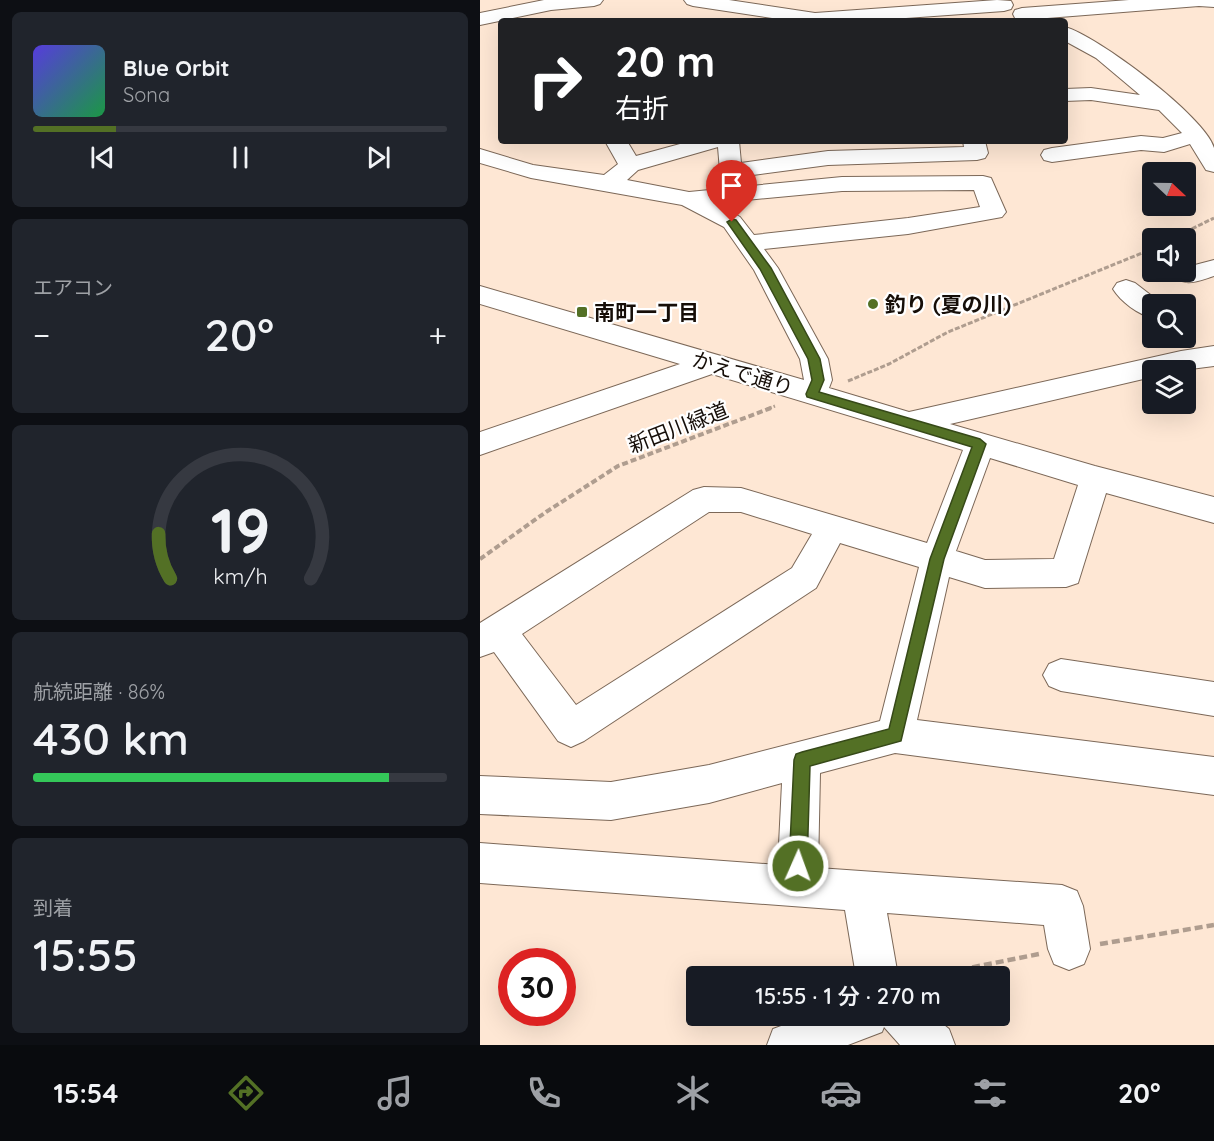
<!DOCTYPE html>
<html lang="ja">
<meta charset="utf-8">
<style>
:root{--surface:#171b24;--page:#20242c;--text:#f1f3f6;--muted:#9ea1a6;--line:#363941;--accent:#537025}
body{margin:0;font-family:Quicksand,"Noto Sans JP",sans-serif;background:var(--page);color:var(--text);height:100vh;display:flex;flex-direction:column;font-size:22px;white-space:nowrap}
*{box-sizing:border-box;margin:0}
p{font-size:20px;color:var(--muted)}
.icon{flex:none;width:33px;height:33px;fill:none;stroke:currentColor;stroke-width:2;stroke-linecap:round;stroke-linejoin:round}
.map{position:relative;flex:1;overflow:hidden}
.panel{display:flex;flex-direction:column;gap:12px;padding:12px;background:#0d0f14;width:480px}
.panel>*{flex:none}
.guide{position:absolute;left:18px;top:18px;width:570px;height:126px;border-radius:6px;box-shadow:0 6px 24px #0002;background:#202124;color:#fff;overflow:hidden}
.needle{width:39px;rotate:112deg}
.buttons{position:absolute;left:662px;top:162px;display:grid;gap:12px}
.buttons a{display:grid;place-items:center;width:54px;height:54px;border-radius:6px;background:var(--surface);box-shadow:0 6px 24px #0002;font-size:30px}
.speed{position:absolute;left:18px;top:948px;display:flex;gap:12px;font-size:30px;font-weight:700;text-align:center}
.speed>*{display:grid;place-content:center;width:78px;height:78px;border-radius:50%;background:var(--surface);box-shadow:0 6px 24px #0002;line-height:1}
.speed .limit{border:9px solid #d22;background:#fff;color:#111}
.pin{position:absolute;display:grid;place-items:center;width:51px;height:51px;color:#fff;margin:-62px -26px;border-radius:50% 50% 50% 0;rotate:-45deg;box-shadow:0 0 6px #0007}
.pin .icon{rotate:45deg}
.me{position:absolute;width:66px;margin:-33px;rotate:2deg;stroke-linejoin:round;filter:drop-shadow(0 0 4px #0008)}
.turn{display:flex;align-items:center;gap:21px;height:126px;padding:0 18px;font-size:27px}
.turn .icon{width:78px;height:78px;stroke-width:2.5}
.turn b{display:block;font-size:42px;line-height:51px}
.big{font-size:45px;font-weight:600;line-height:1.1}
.panel .tile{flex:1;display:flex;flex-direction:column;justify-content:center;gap:9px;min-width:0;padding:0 21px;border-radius:9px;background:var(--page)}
.panel .dial{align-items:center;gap:0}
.dial svg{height:156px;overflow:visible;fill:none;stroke:var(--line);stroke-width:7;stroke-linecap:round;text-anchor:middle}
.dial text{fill:var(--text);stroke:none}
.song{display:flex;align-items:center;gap:18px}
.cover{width:72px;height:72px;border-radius:9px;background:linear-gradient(135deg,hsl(250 70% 55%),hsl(140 70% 35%))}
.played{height:6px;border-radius:3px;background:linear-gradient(90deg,var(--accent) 20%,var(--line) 20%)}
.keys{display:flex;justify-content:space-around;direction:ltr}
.heat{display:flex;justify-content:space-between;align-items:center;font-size:33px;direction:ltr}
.charge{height:9px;border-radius:4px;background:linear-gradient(90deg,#34c759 86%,var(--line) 0)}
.trip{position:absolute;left:206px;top:966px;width:324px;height:60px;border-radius:6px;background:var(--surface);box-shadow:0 6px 24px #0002;font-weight:600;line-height:60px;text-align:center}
.tab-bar{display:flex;height:96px;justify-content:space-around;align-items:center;background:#090b0e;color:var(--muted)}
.tab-bar .icon{width:42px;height:42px}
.tab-bar .on{color:var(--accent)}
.tab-bar b{font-size:27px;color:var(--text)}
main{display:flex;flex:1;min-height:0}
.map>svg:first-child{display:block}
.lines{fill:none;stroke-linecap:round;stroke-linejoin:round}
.minor-casing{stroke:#7c6858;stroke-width:2}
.path-far2{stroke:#af9d8f;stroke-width:3;stroke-dasharray:5 2;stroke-linecap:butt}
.path-far1{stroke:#af9d8f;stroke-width:4;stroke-dasharray:6 3;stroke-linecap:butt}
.path{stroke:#af9d8f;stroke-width:4.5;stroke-dasharray:8 4;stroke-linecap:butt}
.minor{fill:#fff;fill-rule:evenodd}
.route{fill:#537025;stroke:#364918;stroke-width:1.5}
.poi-dot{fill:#537025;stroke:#fff;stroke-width:2}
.labels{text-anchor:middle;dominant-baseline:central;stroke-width:4.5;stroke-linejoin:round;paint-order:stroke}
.poi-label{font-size:21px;font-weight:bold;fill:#160e08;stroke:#fff;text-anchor:start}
.street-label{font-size:21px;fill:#160e08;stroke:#fff}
</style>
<main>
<section class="panel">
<div class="tile">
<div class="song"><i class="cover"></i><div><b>Blue Orbit</b><p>Sona</p></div></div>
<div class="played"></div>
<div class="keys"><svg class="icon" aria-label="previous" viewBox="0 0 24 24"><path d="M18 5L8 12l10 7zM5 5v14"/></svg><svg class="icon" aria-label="pause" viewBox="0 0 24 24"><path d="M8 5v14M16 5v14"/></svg><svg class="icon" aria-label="next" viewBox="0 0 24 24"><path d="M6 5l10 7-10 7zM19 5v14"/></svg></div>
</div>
<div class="tile"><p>エアコン</p>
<div class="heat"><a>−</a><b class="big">20°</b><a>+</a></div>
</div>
<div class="tile dial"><svg viewBox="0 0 100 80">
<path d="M14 69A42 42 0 1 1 86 69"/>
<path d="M14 69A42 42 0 0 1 8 46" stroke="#537025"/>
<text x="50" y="56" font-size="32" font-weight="700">19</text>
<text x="50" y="72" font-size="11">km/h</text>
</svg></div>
<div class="tile"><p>航続距離 · 86%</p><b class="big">430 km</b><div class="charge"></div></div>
<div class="tile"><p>到着</p><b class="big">15:55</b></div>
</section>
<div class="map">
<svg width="734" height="1045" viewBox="0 0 734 1045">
<rect width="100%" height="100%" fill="#fee7d4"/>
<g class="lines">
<g class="minor-casing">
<path id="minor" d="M64 0H123L120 4 114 6 71 10 0 25V13Z
M204 0H249L335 13 517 0 531 1 533 5 531 9 524 11 384 21H312L213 6 207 4Z
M649 0H734V7L719 6 542 20 535 18 533 14 535 10 542 8Z
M585 27C616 35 726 117 734 148 734 155 734 165 734 172L726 170 710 144 684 152 661 150 572 162 564 160 561 155 564 150 572 148 661 136 683 138 702 133 679 110 611 100 585 101V89L611 88 660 95 616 58 585 41Z
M125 141H147L156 156 211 141H259L261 163 348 151 484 147 483 141H505L508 153 505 158 497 160 348 165 251 178 243 176 240 171 238 147 158 170 147 180 209 192 362 177 503 176 511 178 526 212 522 217 428 234 284 249 298 268 348 359 352 380 349 388 429 412 701 351 734 346V366L703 370H672V377L470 424 615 466 734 497V523L626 493 598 583 586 587 505 588 469 577 437 720 734 757V795L415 753 340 773 338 868 582 885 597 891 603 906 610 949 604 964 589 970 574 964 568 949 564 925 407 913 418 976H376L365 910 0 883V843L298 865 302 783 229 803 131 820 0 814V776L131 782 229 765 400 721 439 567 360 543 336 588 104 741 91 747 78 741 14 652 0 657V623L213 490 224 487 261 488 447 543 483 450 232 374 0 455V432L200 364 0 304V286L324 380 320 359 274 270 244 227 202 205 51 178 0 163V149L53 165 124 175 138 164ZM494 190 500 207 428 218 274 235 260 217 235 203 362 191ZM510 458 598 485 574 559 505 560 476 551ZM229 512H261L332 534 312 568 96 705 42 634Z
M734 260V276C718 281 702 289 691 272H705V264L711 266Z
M646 280 655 283 681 303 682 304H672V318C658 314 641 302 633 289L637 283Z
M581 659 734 682V716L581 691 569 686 563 675 569 664Z
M328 1016H453L469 1029 475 1045H420L404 1027 402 1032 368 1045H287L293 1029Z"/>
</g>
<path class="path-far2" d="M693 238 734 218
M368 381 409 364 468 332 672 249
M287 409 295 406"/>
<path class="path-far1" d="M0 559 66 512 138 466 291 408"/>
<path class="path" d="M620 944 734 925
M470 976 484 969 559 954"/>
<use href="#minor" class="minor"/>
</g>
<path class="route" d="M252 219 256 220 291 268 340 359 344 380 339 392 500 439 506 444 464 559 421 741 330 766 327 866 324 872 318 874 312 872 309 866 314 760 316 754 322 752 409 729 450 559 492 447 327 397 326 394 332 380 328 359 280 269 247 222Z"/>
<g class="poi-dot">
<circle cx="393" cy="304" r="6"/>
<rect x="96" y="306" width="12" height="12" rx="3"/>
</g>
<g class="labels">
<g class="poi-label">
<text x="405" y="304">釣り (夏の川)</text>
<text x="114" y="312">南町一丁目</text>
</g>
<g class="street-label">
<text transform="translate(263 373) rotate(17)">かえで通り</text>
<text transform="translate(198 427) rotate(-21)">新田川緑道</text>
</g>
</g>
</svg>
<div class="buttons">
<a><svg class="needle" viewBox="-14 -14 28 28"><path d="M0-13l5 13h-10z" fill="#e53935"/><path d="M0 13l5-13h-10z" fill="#9ea1a6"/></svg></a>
<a><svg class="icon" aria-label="sound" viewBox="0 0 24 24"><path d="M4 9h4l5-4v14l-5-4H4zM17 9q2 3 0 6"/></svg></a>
<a><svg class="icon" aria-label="search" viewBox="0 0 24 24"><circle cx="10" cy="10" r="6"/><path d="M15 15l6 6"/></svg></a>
<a><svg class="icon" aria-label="layers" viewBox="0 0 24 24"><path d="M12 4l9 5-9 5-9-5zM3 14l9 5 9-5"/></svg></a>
</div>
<div class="speed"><div class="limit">30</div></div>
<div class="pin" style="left:252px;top:222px;background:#d93025"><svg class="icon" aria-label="arrive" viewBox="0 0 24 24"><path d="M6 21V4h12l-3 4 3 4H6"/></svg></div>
<svg class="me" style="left:318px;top:866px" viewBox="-20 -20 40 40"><circle r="17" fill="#537025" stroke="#fff" stroke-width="3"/><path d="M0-11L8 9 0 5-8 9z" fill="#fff"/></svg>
<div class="trip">15:55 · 1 分 · 270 m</div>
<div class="guide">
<div class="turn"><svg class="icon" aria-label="right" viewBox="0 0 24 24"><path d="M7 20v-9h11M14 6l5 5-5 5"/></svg><div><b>20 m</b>右折</div></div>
</div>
</div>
</main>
<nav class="tab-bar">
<b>15:54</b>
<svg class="icon on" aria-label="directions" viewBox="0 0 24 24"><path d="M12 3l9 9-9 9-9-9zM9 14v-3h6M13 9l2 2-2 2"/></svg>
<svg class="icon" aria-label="music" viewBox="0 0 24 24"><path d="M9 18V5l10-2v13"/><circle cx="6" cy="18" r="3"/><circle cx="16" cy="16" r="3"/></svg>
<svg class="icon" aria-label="phone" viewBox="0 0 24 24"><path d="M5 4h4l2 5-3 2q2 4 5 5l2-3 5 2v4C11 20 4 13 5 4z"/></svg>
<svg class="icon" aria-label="climate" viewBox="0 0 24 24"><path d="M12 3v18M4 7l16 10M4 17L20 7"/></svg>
<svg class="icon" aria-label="car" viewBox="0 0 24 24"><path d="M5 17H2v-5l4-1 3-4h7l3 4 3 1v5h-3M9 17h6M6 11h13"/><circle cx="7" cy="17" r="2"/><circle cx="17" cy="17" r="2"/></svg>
<svg class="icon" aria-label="filters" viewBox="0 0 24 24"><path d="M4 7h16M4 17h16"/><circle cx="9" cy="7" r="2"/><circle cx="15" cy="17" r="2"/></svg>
<b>20°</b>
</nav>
